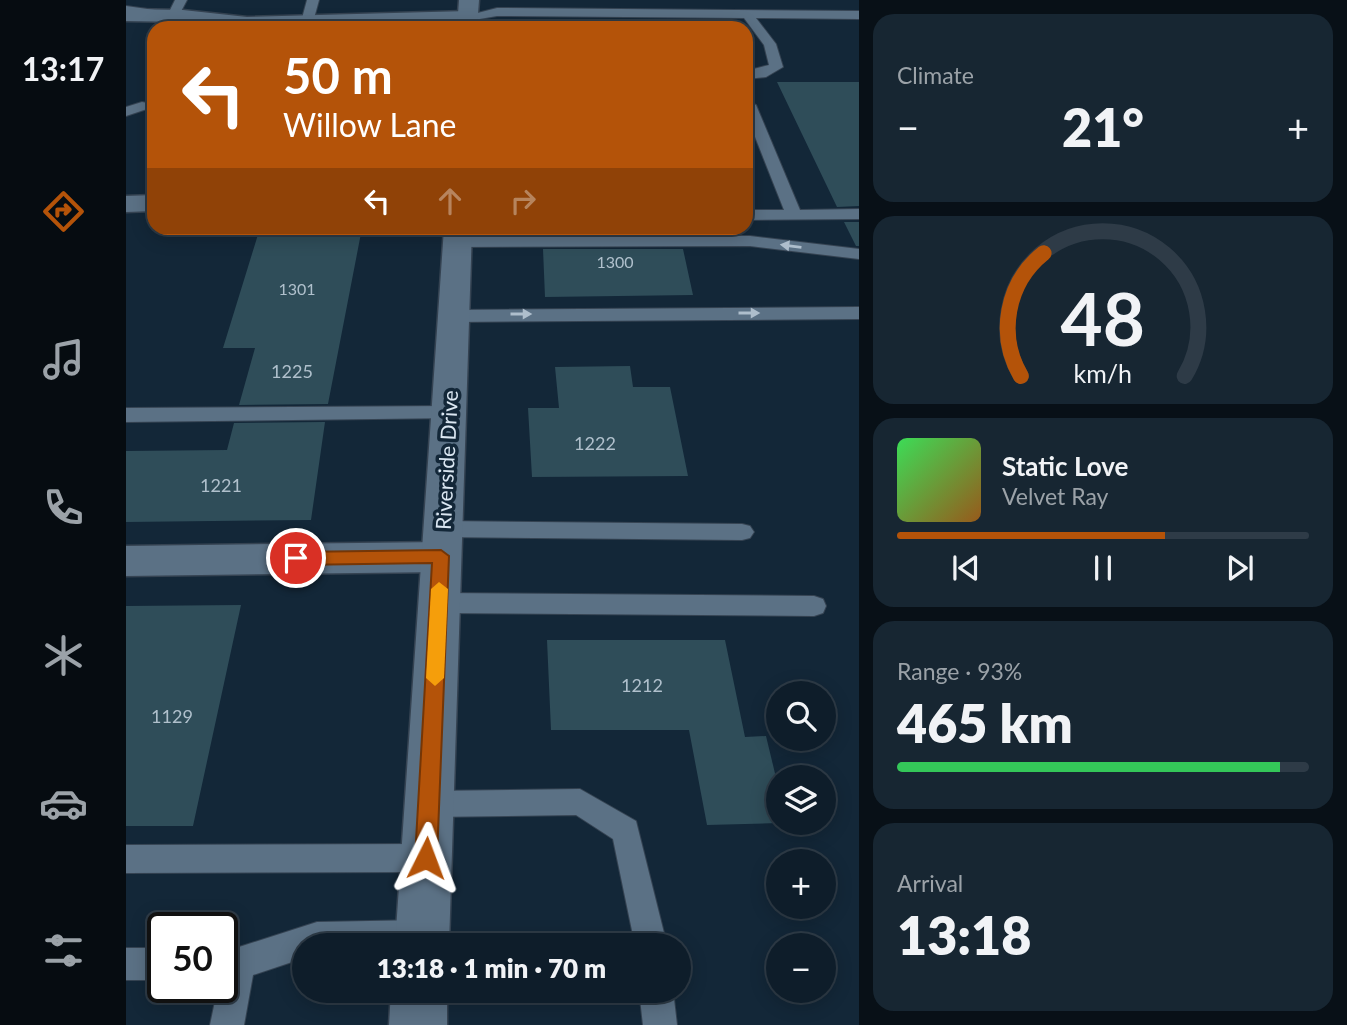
<!DOCTYPE html>
<meta charset="utf-8">
<style>
:root{--surface:#0e1d2a;--page:#172632;--text:#f1f3f6;--muted:#9ba2a8;--line:#2e3b47;--accent:#b45309}
body{margin:0;font-family:Lato,sans-serif;background:var(--page);color:var(--text);height:100vh;display:flex;flex-direction:column;font-size:26px;white-space:nowrap}
*{box-sizing:border-box;margin:0}
p{font-size:23px;color:var(--muted)}
.icon{flex:none;width:38px;height:38px;fill:none;stroke:currentColor;stroke-width:2;stroke-linecap:round;stroke-linejoin:round}
.map{position:relative;flex:1;overflow:hidden}
.details{display:flex;flex-direction:column;gap:14px;padding:14px;background:#081017;width:488px}
.details>*{flex:none}
.top-card{position:absolute;left:21px;top:21px;width:606px;height:214px;border-radius:21px;box-shadow:0 4px 18px #0003,0 0 0 2px var(--line);background:#b45309;color:#fff;overflow:hidden}
.controls{position:absolute;left:640px;top:681px;display:grid;gap:14px}
.controls a{display:grid;place-items:center;width:70px;height:70px;border-radius:50%;background:var(--surface);box-shadow:0 4px 18px #0003,0 0 0 2px var(--line);font-size:35px}
.speed{position:absolute;left:21px;top:912px;display:flex;gap:14px;font-size:35px;font-weight:700;text-align:center}
.speed>*{display:grid;place-content:center;width:91px;height:91px;border-radius:50%;background:var(--surface);box-shadow:0 4px 18px #0003,0 0 0 2px var(--line);line-height:1}
.speed .limit{border:4px solid #111;border-radius:10px;background:#fff;color:#111}
.pin{position:absolute;display:grid;place-items:center;width:60px;height:60px;color:#fff;margin:-30px;border:4px solid #fff;border-radius:50%;box-shadow:0 2px 7px #0007}
.me{position:absolute;width:77px;margin:-38px;rotate:3deg;stroke-linejoin:round;filter:drop-shadow(0 0 5px #0008)}
.turn{display:flex;align-items:center;gap:24px;height:147px;padding:0 21px;font-size:32px}
.turn .icon{width:91px;height:91px;stroke-width:2.5}
.turn b{display:block;font-size:49px;line-height:60px}
.lanes{display:flex;align-items:center;height:66px;padding:0 21px;background:#0003;justify-content:center;gap:35px;direction:ltr}
.lanes .off{opacity:.35}
.big{font-size:52px;font-weight:800;line-height:1.1}
.details .card{flex:1;display:flex;flex-direction:column;justify-content:center;gap:10px;min-width:0;padding:0 24px;border-radius:21px;background:var(--page)}
.details .dial{align-items:center;gap:0}
.dial svg{height:182px;overflow:visible;fill:none;stroke:var(--line);stroke-width:7;stroke-linecap:round;text-anchor:middle}
.dial text{fill:var(--text);stroke:none}
.song{display:flex;align-items:center;gap:21px}
.cover{width:84px;height:84px;border-radius:10px;background:linear-gradient(135deg,hsl(130 70% 55%),hsl(30 70% 35%))}
.played{height:7px;border-radius:4px;background:linear-gradient(90deg,var(--accent) 65%,var(--line) 65%)}
.keys{display:flex;justify-content:space-around;direction:ltr}
.heat{display:flex;justify-content:space-between;align-items:center;font-size:38px;direction:ltr}
.charge{height:10px;border-radius:5px;background:linear-gradient(90deg,#34c759 93%,var(--line) 0)}
.trip{position:absolute;left:166px;top:933px;width:399px;height:70px;border-radius:35px;background:var(--surface);box-shadow:0 4px 18px #0003,0 0 0 2px var(--line);font-weight:800;line-height:70px;text-align:center}
main{display:flex;flex:1;min-height:0}
.tabs{display:flex;flex-direction:column;width:126px;justify-content:space-around;align-items:center;background:#060c11;color:var(--muted)}
.tabs .icon{width:49px;height:49px}
.tabs .current{color:var(--accent)}
.tabs b{font-size:32px;color:var(--text)}
.map>svg:first-child{display:block}
.building{fill:#2f4d59}
.lines{fill:none;stroke-linecap:round;stroke-linejoin:round}
.lane-casing{stroke:#354352;stroke-width:2}
.street-casing{stroke:#354352;stroke-width:3}
.secondary-casing{stroke:#354352;stroke-width:3}
.lane{fill:#5b7185;fill-rule:evenodd}
.street{fill:#5b7185;fill-rule:evenodd}
.secondary{fill:#5b7185;fill-rule:evenodd}
.oneway{fill:#aebecc}
.route{fill:#b45309;stroke:#753606;stroke-width:2}
.slow{fill:#f59e0b}
.labels{text-anchor:middle;dominant-baseline:central;stroke-width:7;stroke-linejoin:round;paint-order:stroke}
.far-number-label{font-size:16px;fill:#b0c0cc}
.number-label{font-size:18px;fill:#b0c0cc}
.street-label{font-size:21px;fill:#dbe7f2;stroke:#132738}
</style>
<main>
<nav class="tabs">
<b>13:17</b>
<svg class="icon current" aria-label="directions" viewBox="0 0 24 24"><path d="M12 3l9 9-9 9-9-9zM9 14v-3h6M13 9l2 2-2 2"/></svg>
<svg class="icon" aria-label="music" viewBox="0 0 24 24"><path d="M9 18V5l10-2v13"/><circle cx="6" cy="18" r="3"/><circle cx="16" cy="16" r="3"/></svg>
<svg class="icon" aria-label="phone" viewBox="0 0 24 24"><path d="M5 4h4l2 5-3 2q2 4 5 5l2-3 5 2v4C11 20 4 13 5 4z"/></svg>
<svg class="icon" aria-label="climate" viewBox="0 0 24 24"><path d="M12 3v18M4 7l16 10M4 17L20 7"/></svg>
<svg class="icon" aria-label="car" viewBox="0 0 24 24"><path d="M5 17H2v-5l4-1 3-4h7l3 4 3 1v5h-3M9 17h6M6 11h13"/><circle cx="7" cy="17" r="2"/><circle cx="17" cy="17" r="2"/></svg>
<svg class="icon" aria-label="filters" viewBox="0 0 24 24"><path d="M4 7h16M4 17h16"/><circle cx="9" cy="7" r="2"/><circle cx="15" cy="17" r="2"/></svg>
</nav>
<div class="map">
<svg width="733" height="1025" viewBox="0 0 733 1025">
<rect width="100%" height="100%" fill="#132738"/>
<path class="building" d="M651 82H733V206L711 207Z
M718 222H733V246H730Z
M134 228H236L202 404 113 405 129 348H97Z
M417 249H557L567 295 419 297Z
M504 366 507 387H544L562 476 406 477 402 408H433L429 367Z
M199 422 185 520 0 522V451L101 450 108 423Z
M115 605 67 826H0V606Z
M421 640H599L619 737 640 736 653 790V823L581 825 563 730H425Z"/>
<g class="lines">
<g class="lane-casing">
<path id="lane" d="M49 0H61L51 19 0 14V6L43 12Z
M181 0H193L187 22 181 26 175 22Z
M371 8 733 11V19L630 18 650 44 657 67 640 77 620 79V71L643 65 638 45 618 18 371 16 342 21 336 17Z
M620 101 630 105 674 210 733 209V219L620 220V210H658L620 114Z
M16 102 21 103V109L0 116V107Z
M624 236 733 249V259L624 246 331 247 323 242 331 237Z
M733 307V319L327 322 318 316 327 310Z
M322 406 332 413 329 418 0 422V408Z
M317 521 616 524 624 526 628 532 624 538 616 540 317 537 309 535 305 529 309 523Z
M313 593 688 596 697 599 700 606 697 613 688 616 313 613 304 610 301 603 304 596Z
M454 789 510 821 541 945H509L487 839 450 815 303 817 293 813 288 804 293 795 303 791Z
M300 844 311 848 315 858 311 868 300 872 0 873V845Z
M296 920 307 925 312 936 308 945H178V958L127 975 118 1025H84L92 987H96V947H113L191 922Z
M0 948H37V980H0Z
M513 990H547L551 1025H517Z"/>
</g>
<g class="street-casing">
<path id="street" d="M0 9 57 10 121 17 342 11 352 17 342 23 111 28 57 22 0 21Z
M28 195V211L0 212V196Z
M315 542 329 546 335 557 329 568 315 572 0 576V546Z"/>
</g>
<g class="secondary-casing">
<path id="secondary" d="M333 0H353L351 28H331Z
M318 228H346L323 945H269Z
M265 990H321V1025H263Z"/>
</g>
<use href="#lane" class="lane"/>
<use href="#street" class="street"/>
<use href="#secondary" class="secondary"/>
</g>
<defs><path id="oneway-solid" d="M-6-.8H1V-3.2L6.5 0L1 3.2V.8H-6Z" transform="scale(1.75)"/></defs>
<g class="oneway">
<use href="#oneway-solid" transform="translate(665 246) rotate(-173)"/>
<use href="#oneway-solid" transform="translate(623 313)"/>
<use href="#oneway-solid" transform="translate(395 314)"/>
</g>
<path class="route" d="M315 550 323 556 311 858 307 865 300 868 292 865 289 858 306 563 170 565 161 558 170 552Z"/>
<path class="slow" d="M313 582 322 589 318 678 309 686 300 678 305 589Z"/>
<g class="labels">
<g class="far-number-label">
<text x="489" y="261">1300</text>
<text x="171" y="288">1301</text>
</g>
<g class="number-label">
<text x="166" y="371">1225</text>
<text x="469" y="443">1222</text>
<text x="95" y="485">1221</text>
<text x="516" y="685">1212</text>
<text x="46" y="716">1129</text>
</g>
<g class="street-label">
<text transform="translate(320 460) rotate(-87)">Riverside Drive</text>
</g>
</g>
</svg>
<div class="controls">
<a><svg class="icon" aria-label="search" viewBox="0 0 24 24"><circle cx="10" cy="10" r="6"/><path d="M15 15l6 6"/></svg></a>
<a><svg class="icon" aria-label="layers" viewBox="0 0 24 24"><path d="M12 4l9 5-9 5-9-5zM3 14l9 5 9-5"/></svg></a>
<a>+</a>
<a>−</a>
</div>
<div class="speed"><div class="limit">50</div></div>
<div class="pin" style="left:170px;top:558px;background:#d93025"><svg class="icon" aria-label="arrive" viewBox="0 0 24 24"><path d="M6 21V4h12l-3 4 3 4H6"/></svg></div>
<svg class="me" style="left:300px;top:858px" viewBox="-20 -20 40 40"><path d="M0-17L14 15 0 8-14 15z" fill="#b45309" stroke="#fff" stroke-width="4"/></svg>
<div class="trip">13:18 · 1 min · 70 m</div>
<div class="top-card">
<div class="turn"><svg class="icon" aria-label="left" viewBox="0 0 24 24"><path d="M17 20v-9H6M10 6l-5 5 5 5"/></svg><div><b>50 m</b>Willow Lane</div></div>
<div class="lanes"><svg class="icon" aria-label="left" viewBox="0 0 24 24"><path d="M17 20v-9H6M10 6l-5 5 5 5"/></svg><svg class="icon off" aria-label="ahead" viewBox="0 0 24 24"><path d="M12 20V5M6 11l6-6 6 6"/></svg><svg class="icon off" aria-label="right" viewBox="0 0 24 24"><path d="M7 20v-9h11M14 6l5 5-5 5"/></svg></div>
</div>
</div>
<section class="details">
<div class="card"><p>Climate</p>
<div class="heat"><a>−</a><b class="big">21°</b><a>+</a></div>
</div>
<div class="card dial"><svg viewBox="0 0 100 80">
<path d="M14 69A42 42 0 1 1 86 69"/>
<path d="M14 69A42 42 0 0 1 24 15" stroke="#b45309"/>
<text x="50" y="56" font-size="32" font-weight="700">48</text>
<text x="50" y="72" font-size="11">km/h</text>
</svg></div>
<div class="card">
<div class="song"><i class="cover"></i><div><b>Static Love</b><p>Velvet Ray</p></div></div>
<div class="played"></div>
<div class="keys"><svg class="icon" aria-label="previous" viewBox="0 0 24 24"><path d="M18 5L8 12l10 7zM5 5v14"/></svg><svg class="icon" aria-label="pause" viewBox="0 0 24 24"><path d="M8 5v14M16 5v14"/></svg><svg class="icon" aria-label="next" viewBox="0 0 24 24"><path d="M6 5l10 7-10 7zM19 5v14"/></svg></div>
</div>
<div class="card"><p>Range · 93%</p><b class="big">465 km</b><div class="charge"></div></div>
<div class="card"><p>Arrival</p><b class="big">13:18</b></div>
</section>
</main>
